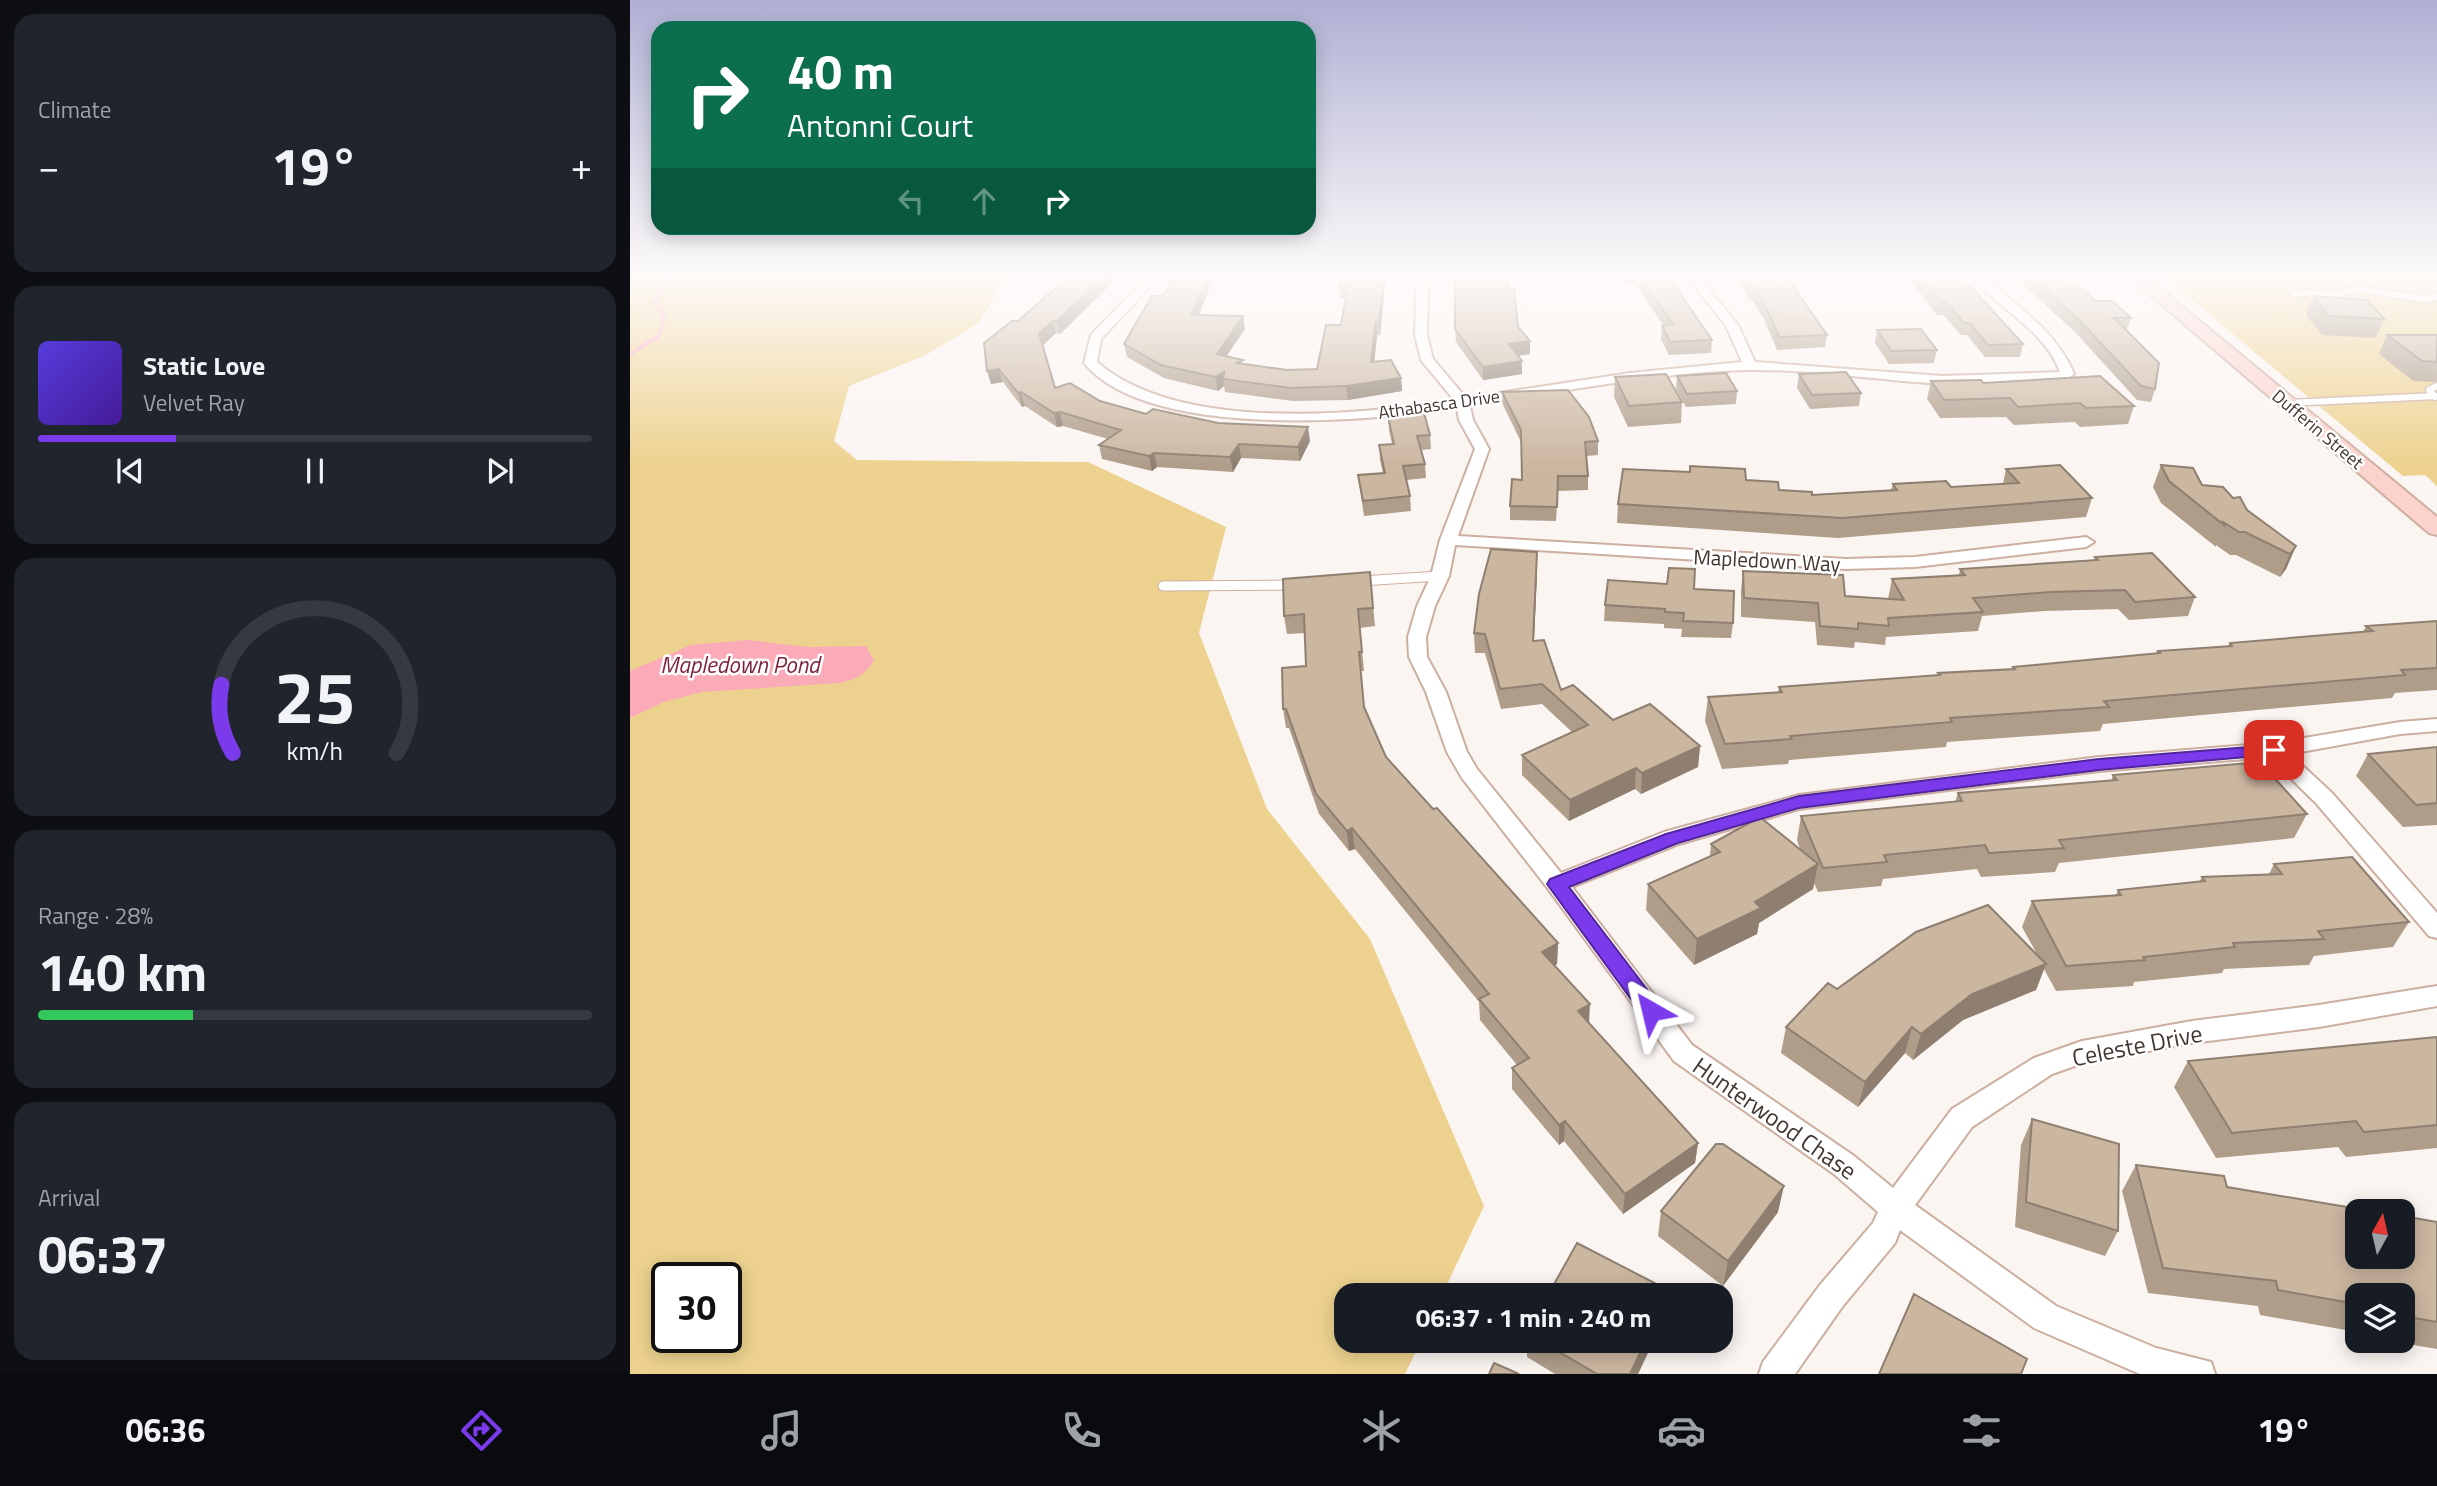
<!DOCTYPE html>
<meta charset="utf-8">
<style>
:root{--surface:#171b24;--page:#20242c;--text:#f1f3f6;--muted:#9ea1a6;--line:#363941;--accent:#7c3aed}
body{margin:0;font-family:"Titillium Web",sans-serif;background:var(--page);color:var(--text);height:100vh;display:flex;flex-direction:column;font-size:26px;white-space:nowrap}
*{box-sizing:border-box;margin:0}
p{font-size:23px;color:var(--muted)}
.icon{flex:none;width:38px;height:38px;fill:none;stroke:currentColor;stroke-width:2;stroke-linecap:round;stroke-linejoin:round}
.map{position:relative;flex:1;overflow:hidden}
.side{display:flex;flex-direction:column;gap:14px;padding:14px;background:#0d0f14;width:630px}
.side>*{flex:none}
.banner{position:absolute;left:21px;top:21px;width:665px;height:214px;border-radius:21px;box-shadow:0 4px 18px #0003;background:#0b6e4f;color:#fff;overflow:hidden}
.needle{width:46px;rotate:8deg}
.fabs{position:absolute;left:1715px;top:1199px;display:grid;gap:14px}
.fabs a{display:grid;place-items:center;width:70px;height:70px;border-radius:14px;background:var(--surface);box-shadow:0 4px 18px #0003;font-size:35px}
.speed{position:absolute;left:21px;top:1262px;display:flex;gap:14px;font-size:35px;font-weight:700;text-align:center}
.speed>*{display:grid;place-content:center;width:91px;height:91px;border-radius:50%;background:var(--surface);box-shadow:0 4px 18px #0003;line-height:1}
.speed .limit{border:4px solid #111;border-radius:10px;background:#fff;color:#111}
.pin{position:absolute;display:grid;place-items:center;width:60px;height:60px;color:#fff;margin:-30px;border-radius:14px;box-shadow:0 4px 10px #0006}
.me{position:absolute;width:77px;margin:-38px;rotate:323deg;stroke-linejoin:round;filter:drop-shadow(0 0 5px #0008)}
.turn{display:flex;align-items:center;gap:24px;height:147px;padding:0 21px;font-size:32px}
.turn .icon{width:91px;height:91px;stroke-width:2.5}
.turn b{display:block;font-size:49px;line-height:60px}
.lanes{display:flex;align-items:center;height:66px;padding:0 21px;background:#0003;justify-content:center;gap:35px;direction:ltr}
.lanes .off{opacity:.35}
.big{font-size:52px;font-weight:700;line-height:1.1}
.side .widget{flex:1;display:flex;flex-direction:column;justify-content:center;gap:10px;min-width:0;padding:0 24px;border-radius:21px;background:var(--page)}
.side .dial{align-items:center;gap:0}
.dial svg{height:182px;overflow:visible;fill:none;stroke:var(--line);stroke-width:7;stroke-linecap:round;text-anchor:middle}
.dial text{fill:var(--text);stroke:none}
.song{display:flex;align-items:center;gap:21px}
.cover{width:84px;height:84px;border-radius:10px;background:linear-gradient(135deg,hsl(250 70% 55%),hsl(260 70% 35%))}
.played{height:7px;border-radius:4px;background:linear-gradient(90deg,var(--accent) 25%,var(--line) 25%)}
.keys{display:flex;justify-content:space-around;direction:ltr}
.heat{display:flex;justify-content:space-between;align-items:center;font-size:38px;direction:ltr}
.charge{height:10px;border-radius:5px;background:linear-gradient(90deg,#34c759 28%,var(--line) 0)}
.trip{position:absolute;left:704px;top:1283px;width:399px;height:70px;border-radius:21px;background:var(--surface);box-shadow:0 4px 18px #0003;font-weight:700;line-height:70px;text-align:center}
.tab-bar{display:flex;height:112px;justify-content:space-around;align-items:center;background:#090b0e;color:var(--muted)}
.tab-bar .icon{width:49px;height:49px}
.tab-bar .on{color:var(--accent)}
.tab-bar b{font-size:32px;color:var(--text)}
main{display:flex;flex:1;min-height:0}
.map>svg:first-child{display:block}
.green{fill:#edd28f;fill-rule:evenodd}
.water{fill:#fbaab7}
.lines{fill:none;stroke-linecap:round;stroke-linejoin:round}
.stream{stroke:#fbaab7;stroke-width:4.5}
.service-far1-casing{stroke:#ccafa0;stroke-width:9}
.service-casing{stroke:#ccafa0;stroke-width:11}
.minor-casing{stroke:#ccafa0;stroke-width:4}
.secondary-casing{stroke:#ccafa0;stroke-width:4}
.service-far1{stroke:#fff;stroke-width:6}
.service{stroke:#fff;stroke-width:9}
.minor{fill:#fff;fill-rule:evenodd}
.secondary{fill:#fbd2cd;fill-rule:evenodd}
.wall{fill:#af9d8a}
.shaded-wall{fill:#8e7f70}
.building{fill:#cbb6a0;stroke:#8e7f70;stroke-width:2}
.route{fill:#7c3aed;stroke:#51269a;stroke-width:2}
.labels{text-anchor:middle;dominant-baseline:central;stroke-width:5;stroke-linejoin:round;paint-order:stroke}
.far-street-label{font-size:18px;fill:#423630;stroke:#fff}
.street-label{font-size:21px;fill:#423630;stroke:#fff}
.water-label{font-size:23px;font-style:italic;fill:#80243c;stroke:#fff}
.near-street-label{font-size:24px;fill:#423630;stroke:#fff}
</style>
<main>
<section class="side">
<div class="widget"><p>Climate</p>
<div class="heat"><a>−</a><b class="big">19°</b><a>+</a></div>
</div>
<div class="widget">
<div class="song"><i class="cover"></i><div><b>Static Love</b><p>Velvet Ray</p></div></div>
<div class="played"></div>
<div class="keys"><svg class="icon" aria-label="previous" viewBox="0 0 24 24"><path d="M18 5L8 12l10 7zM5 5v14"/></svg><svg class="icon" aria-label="pause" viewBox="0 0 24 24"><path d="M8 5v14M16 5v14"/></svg><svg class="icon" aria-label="next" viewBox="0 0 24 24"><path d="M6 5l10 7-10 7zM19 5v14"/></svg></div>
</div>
<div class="widget dial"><svg viewBox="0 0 100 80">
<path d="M14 69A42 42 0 1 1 86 69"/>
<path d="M14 69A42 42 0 0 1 9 39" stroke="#7c3aed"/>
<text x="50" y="56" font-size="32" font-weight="700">25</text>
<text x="50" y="72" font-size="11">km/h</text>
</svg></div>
<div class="widget"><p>Range · 28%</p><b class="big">140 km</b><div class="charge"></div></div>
<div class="widget"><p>Arrival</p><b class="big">06:37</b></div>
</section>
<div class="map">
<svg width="1807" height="1374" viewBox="0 0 1807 1374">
<rect width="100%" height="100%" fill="#fbf5f2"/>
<path class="green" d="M0 275H377L349 323 296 355 219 386 204 441 227 460 458 462 596 527 569 633 637 809 740 939 854 1206 812 1295H716V1340L791 1341 775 1374H0ZM37 1278H96V1337H37Z
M1532 275H1807V486L1795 475 1773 476Z"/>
<path class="water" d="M118 640 178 647 236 646 244 661C235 675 225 680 209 683L72 692 34 702 0 718V671L61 645Z"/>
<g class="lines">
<path class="stream" d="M0 354 29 336 34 315 24 302 43 275"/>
<g class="service-far1-casing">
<path id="service-far1" d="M1665 293 1706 294 1730 289 1796 299 1807 297
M1805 397 1799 390 1807 386
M1657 403 1807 396"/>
</g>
<g class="service-casing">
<path id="service" d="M730 581 810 576
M533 586 666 585"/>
</g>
<g class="minor-casing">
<path id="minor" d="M519 275H531L471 339 467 362C547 432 724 416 824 400L791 360 785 335 787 275H798L797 335 803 359 836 398 1000 373 1112 362 1096 326 1056 275H1067L1108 325 1125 362 1312 376 1430 372C1415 330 1367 307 1338 275H1351C1383 302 1428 333 1444 374 1422 393 1287 383 1254 379 1208 375 1162 369 1115 370 1023 373 931 392 840 406L843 420 859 449 828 536 1216 559 1285 557 1456 537 1464 542 1456 547 1285 567 1216 569 825 545 819 576 805 606 796 637 797 657 816 692 837 752 847 769 931 873 1034 832 1169 795 1469 757 1644 743 1770 722 1807 719V731L1770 734 1660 754 1702 793 1807 913V938L1799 936 1686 803 1639 757 1469 771 1169 809 1049 844 942 887 1062 1045 1224 1156 1263 1188 1322 1109 1404 1058 1452 1041 1562 1021 1689 1005 1807 986V1006L1689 1027 1562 1043 1453 1063 1422 1074 1342 1127 1285 1205 1426 1306 1526 1348 1581 1362 1585 1374H1510L1404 1328 1270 1230 1265 1243 1212 1307 1165 1374H1129L1133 1362 1190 1285 1243 1223 1248 1212 1204 1174 1044 1061 919 890 832 778 817 752 796 692 779 657 778 637 787 606 801 576 810 540 845 449 829 420 827 408C736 422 518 440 454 363L461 335Z"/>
</g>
<g class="secondary-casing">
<path id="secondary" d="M1497 275H1514L1807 517V535L1799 533Z"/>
</g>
<use href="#service-far1" class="service-far1"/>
<use href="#service" class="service"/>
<use href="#minor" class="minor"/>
<use href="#secondary" class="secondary"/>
</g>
<path class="wall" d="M552 275H588L580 287 569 315 615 329 596 356 614 364 657 370 687 369 711 325 716 298H710L709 286 711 275H756L750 335H747L744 362 771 378 772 391 718 400 663 401 595 392 594 386 588 391 534 378 497 357 494 344 533 296 550 278Z
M990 275H1036L1082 340 1081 353 1039 355 1031 339 1032 326H1034L1005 284H997Z
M1098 275H1155L1197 335 1195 347 1147 350 1134 319 1122 300H1119L1109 282 1101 283Z
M1276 275H1323L1393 344 1390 357H1355L1337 335H1331L1313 315H1307Z
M1376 275H1426L1436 283 1465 301 1501 318 1496 331 1525 389 1521 402 1507 400 1445 332 1384 276H1377Z
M486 279 430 334 426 333 413 345 425 388 516 414 588 423 680 441 670 461 611 458 603 472 527 467 522 471 472 459 469 445 478 439 433 426 427 427 395 406 392 407 373 382 361 384 388 321 434 284Z
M1683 296 1754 319 1746 338 1692 335 1676 315Z
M888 327 900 341V354L888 356 892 374 853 380 826 342 825 329Z
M1247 330 1307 350 1304 363 1259 364 1245 343Z
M1757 335H1807V382L1783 381 1749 354Z
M1169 374 1231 393 1229 406 1180 409 1167 388Z
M1047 376 1107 391 1106 404 1056 407 1046 389Z
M985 377 1052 402 1051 423 998 427 984 397Z
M1301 381 1353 383 1504 406 1498 424 1450 427 1445 422 1384 425 1376 417 1310 418 1297 399Z
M872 392 968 441V455L956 456 958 476V490L928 491 926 521 880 520V506L892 480V444L873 405Z
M758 416 800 435 801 449 791 450 795 464 796 478 776 480 780 496 781 511 734 516 728 475 753 473 750 460 749 445 762 444 759 430Z
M1531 465 1572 485 1617 510 1666 546 1656 569 1650 577 1606 555H1600L1586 545V547L1531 503 1523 487Z
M1376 469 1462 498 1456 517 1208 538 987 523 988 504 1116 480 1149 490 1182 495 1261 490 1263 484 1321 487 1373 484Z
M1465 557 1565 597 1558 616 1499 620 1488 609 1415 611 1352 616 1348 631 1256 637 1255 645 1225 642 1224 648 1187 645 1185 622 1111 617V590L1113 571 1215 596 1258 599 1262 579 1329 575 1330 569 1464 560Z
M907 571 904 641 931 690 983 720 1070 746 1068 767 1011 794 1005 789 939 821 892 775V755L942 732 912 704 871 709 855 653H845L844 633Z
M740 572 745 626 730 628 734 671H731L734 707 756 757 928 943 927 964 925 965 959 1023 1068 1143 1065 1163 993 1214 934 1141 929 1145 882 1089V1068L887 1065 850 1020 849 1002 725 849 719 851 689 814 659 728H656L653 709 676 666 675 633 657 634 654 616Z
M1064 589 1103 623 1101 638 1051 637 1052 629 1034 628V624L974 621 975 605Z
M1807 621V690L1765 693 1762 698 1473 724 1470 731 1317 742 1316 747 1159 760 1158 764 1092 769 1075 721 1078 697 1148 693 1149 687 1307 676 1308 673 1382 669 1383 667 1527 653 1528 651 1598 646 1600 643 1733 632 1736 626Z
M1807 747V825L1773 827 1726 776 1738 754Z
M1483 775 1677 814 1664 838 1429 863 1425 872 1351 877 1347 869 1253 879 1251 886 1188 892 1184 883 1183 889 1129 923 1127 934 1064 965 1016 910 1018 884 1080 856 1081 844 1170 849 1167 840 1171 816 1325 802 1328 793 1481 781Z
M1644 864 1779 922 1763 947 1684 956 1679 965 1594 969 1592 973 1504 982 1503 986 1426 991 1414 969 1406 990 1333 1020 1283 1060 1275 1053 1228 1107 1151 1053 1156 1027 1207 989 1408 956 1392 927 1402 901 1486 895 1488 890 1569 882 1572 877 1639 874Z
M1807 1037V1148L1716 1157 1708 1147 1586 1158 1544 1087 1558 1061Z
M1402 1119 1488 1231 1475 1256 1385 1227 1391 1145Z
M1506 1165 1597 1187 1807 1222V1349L1754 1340H1773V1295H1727V1332L1630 1315 1628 1306 1518 1293 1492 1191Z
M1031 1211 1148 1212 1093 1286 1028 1236Z
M897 1340H1024L1008 1374H925L897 1357Z"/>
<path class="shaded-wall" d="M475 275H488L486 279 430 334 427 321Z
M578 275H588L580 287 564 327 561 315Z
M754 275H756L750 335 749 322Z
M998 275H1005V284H997Z
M613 316 615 329 589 367 587 354Z
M423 321 426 333 412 346 409 333Z
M746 322 747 335 743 376 741 362Z
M900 341V354L879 357V344Z
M892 361V374L853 380V367Z
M369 369 373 382 361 384 357 371Z
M594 372 593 379 594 386 588 391 585 377Z
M771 378 772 391 718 400 716 386Z
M391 392 395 406 392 407 388 393Z
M430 412 433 426 427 427 424 413Z
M678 427 680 441 670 461 668 447Z
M609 444 611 458 603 472 600 457Z
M524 453 527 467 522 471 519 456Z
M1666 546 1656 569 1650 577 1660 554Z
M907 552V571L903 661V641Z
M1070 746 1068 767 1011 794 1012 773Z
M1006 768 1005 789 939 821 940 800Z
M722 828 725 849 719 851 717 831Z
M1188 864 1183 889 1129 923 1127 934 1064 965 1067 939 1125 902Z
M928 943 927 964 912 973V952Z
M1416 964 1406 990 1333 1020 1283 1060 1291 1034 1342 994Z
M960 1004 959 1024 948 1011Z
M1282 1027 1275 1053 1228 1107 1235 1082Z
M935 1121 934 1141 929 1145V1125Z
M1068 1143 1065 1163 993 1214 995 1194Z
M1154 1186 1148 1212 1093 1286 1098 1261Z
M1016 1340H1024L1008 1374H1000Z"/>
<path class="building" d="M441 275H475L427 321H423L409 333 425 388 440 383 470 401 516 414 523 409 588 423 678 427 668 447 609 444 600 457 524 453 519 456 469 445 491 430 430 412 424 413 391 392 388 393 369 369 357 371 354 343 382 321H388L430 284H434Z
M552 275H578L561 315 613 316 587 354 613 360 607 363 657 370 687 369 696 325H711L718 286H709L711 275H754L749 322H746L741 362 761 360 771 378 716 386 661 388 593 379 594 372 585 377 531 365 494 344 522 296H533L542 279 550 278Z
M825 275H876L878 288H884L888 327 900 341 879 344 892 361 853 367 825 329Z
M1008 275H1036L1047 289 1082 340 1040 342 1032 326 1043 324Z
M1113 275H1155L1197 335 1149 337 1136 307 1123 287 1120 288Z
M1287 275H1323L1334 286H1340L1393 344 1358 345 1340 323H1334L1316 302H1310Z
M1398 275H1426L1436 283 1449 286 1465 301H1482L1501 318H1484L1529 363 1525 389 1511 386 1448 319Z
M1683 296 1737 300 1754 319 1699 316Z
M1291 329 1307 350 1261 351 1247 330Z
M1757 335H1807V362L1792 361Z
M1216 372 1231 393 1182 395 1169 374Z
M1096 373 1107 391 1057 394 1047 376Z
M1036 374 1052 402 999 406 985 377Z
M1470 376 1504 406 1456 408 1450 403 1388 407 1380 398 1314 400 1301 381 1351 380 1353 383Z
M938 390 959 417 968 441 955 442 958 476H928L927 507 880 506 882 479 892 480 891 430 872 392Z
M794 413 800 435 787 436 795 464 773 466 780 496 733 501 728 475 755 473 749 445 764 444 758 416Z
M1430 465 1462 498 1212 518 988 504 993 469 1060 472V466L1115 469 1116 480 1148 482 1149 490 1182 492V495L1267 490 1263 484 1316 481 1321 487 1389 483 1376 469Z
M1531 465 1563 468 1572 485 1593 487 1603 498 1610 497 1617 510 1666 546 1660 554 1615 532H1609L1593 522 1594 525 1539 481Z
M861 549 907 552 903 641 914 640 931 690 943 685 983 720 1020 704 1070 746 1012 773 1006 768 940 800 892 755 958 725 912 684 870 689 855 634 844 633 849 594Z
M1522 553 1565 597 1505 602 1495 590 1421 592 1343 598 1353 612 1258 618 1259 626 1228 623V629L1190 626 1188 603 1114 598 1113 571 1213 575 1215 596 1274 600 1262 579 1335 575 1330 569 1468 560 1465 557Z
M1039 568 1065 569 1064 589 1104 591 1103 623 1053 621 1054 613 1035 612V609L975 605 978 580 1037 584Z
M740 572 743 608 728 609 732 652H729L734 707 756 757 803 809 807 808 928 943 912 952 960 1004 948 1011 1068 1143 995 1194 935 1121 929 1125 882 1068 899 1058 849 999 859 994 722 828 717 831 686 794 656 709H653L652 668 676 666 674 614 654 616 653 579Z
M1807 621V668L1771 670 1775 675 1474 701 1479 707 1320 718 1322 722 1160 736 1162 739 1095 744 1078 697 1152 692 1149 687 1310 675 1308 673 1385 669 1383 667 1530 653 1528 651 1602 646 1600 643 1743 631 1736 626Z
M1807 747V803L1786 805 1738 754Z
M1630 762 1677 814 1429 840 1434 848 1359 853 1355 845 1254 855 1257 862 1193 868 1171 816 1332 801 1328 793 1487 780 1483 775Z
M1130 817 1188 864 1125 902 1131 908 1067 939 1018 884 1090 852 1081 844Z
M1722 857 1779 922 1688 931 1694 939 1603 943 1605 947 1513 957 1515 960 1436 966 1402 901 1491 895 1488 890 1575 881 1572 877 1652 874 1644 864Z
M1358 905 1416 964 1342 994 1291 1034 1282 1027 1235 1082 1156 1027 1198 983 1207 989 1286 932Z
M1807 1037V1125L1734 1132 1726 1121 1602 1133 1558 1061Z
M1402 1119 1489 1144 1488 1231 1396 1202Z
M1086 1144H1093L1154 1186 1098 1261 1031 1211Z
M1506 1165 1594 1176 1597 1187 1741 1211H1727V1256H1773V1216L1807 1222V1322L1773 1316V1295H1727V1304L1648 1290 1646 1281 1533 1268Z
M947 1243 1040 1291 1038 1295H918Z
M1284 1294 1397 1359 1391 1374H1249Z
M909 1340H1016L1000 1374H967Z
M864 1363 889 1374H859Z"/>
<linearGradient id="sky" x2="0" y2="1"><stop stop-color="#afb0d4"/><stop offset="0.59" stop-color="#fdfaf9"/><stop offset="1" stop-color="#fdfaf9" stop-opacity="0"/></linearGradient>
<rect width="1807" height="467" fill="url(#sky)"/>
<path class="route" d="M1644 745 1652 750 1650 754 1469 770 1169 808 1048 843 939 887 1029 1005 1032 1011 1029 1017 1021 1020 1014 1017 917 884 920 879 1036 834 1169 796 1469 759Z"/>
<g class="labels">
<g class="far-street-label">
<text transform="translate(809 404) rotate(-8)">Athabasca Drive</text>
<text transform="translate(1688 429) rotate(40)">Dufferin Street</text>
</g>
<g class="street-label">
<text transform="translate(1137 560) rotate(3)">Mapledown Way</text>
</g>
<g class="water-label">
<text x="110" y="664">Mapledown Pond</text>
</g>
<g class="near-street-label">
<text transform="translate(1507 1045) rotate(-11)">Celeste Drive</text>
<text transform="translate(1145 1118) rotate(35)">Hunterwood Chase</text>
</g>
</g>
</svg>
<div class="fabs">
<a><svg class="needle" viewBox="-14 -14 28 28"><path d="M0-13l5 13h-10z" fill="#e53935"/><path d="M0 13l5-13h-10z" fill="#9ea1a6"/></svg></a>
<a><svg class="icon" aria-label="layers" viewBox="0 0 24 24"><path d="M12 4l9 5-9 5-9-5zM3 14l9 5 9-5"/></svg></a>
</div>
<div class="speed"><div class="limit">30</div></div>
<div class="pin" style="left:1644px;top:750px;background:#d93025"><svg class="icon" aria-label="arrive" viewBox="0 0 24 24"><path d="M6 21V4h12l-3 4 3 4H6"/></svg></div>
<svg class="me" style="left:1021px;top:1011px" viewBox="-20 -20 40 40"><path d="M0-17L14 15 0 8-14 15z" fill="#7c3aed" stroke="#fff" stroke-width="4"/></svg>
<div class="trip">06:37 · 1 min · 240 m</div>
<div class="banner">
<div class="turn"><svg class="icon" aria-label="right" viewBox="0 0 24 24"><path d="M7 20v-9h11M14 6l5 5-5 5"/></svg><div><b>40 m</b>Antonni Court</div></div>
<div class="lanes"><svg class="icon off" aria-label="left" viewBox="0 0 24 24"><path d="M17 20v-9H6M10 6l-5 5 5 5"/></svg><svg class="icon off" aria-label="ahead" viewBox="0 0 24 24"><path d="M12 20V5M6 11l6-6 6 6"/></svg><svg class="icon" aria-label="right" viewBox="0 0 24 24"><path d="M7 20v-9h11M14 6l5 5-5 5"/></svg></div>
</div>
</div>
</main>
<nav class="tab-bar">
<b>06:36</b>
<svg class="icon on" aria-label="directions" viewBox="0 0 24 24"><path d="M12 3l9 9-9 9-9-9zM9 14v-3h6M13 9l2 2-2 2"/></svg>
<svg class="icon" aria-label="music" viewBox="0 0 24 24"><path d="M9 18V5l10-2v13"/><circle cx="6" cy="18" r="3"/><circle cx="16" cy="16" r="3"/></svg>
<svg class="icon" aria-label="phone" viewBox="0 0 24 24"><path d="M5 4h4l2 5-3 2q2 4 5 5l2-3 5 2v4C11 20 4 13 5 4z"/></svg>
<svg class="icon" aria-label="climate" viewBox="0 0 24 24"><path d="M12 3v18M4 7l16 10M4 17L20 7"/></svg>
<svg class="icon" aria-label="car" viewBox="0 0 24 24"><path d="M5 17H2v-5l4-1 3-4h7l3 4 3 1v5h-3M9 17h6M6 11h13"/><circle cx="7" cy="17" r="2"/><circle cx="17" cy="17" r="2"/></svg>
<svg class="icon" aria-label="filters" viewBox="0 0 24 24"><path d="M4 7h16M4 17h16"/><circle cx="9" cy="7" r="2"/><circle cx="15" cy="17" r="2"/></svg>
<b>19°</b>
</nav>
